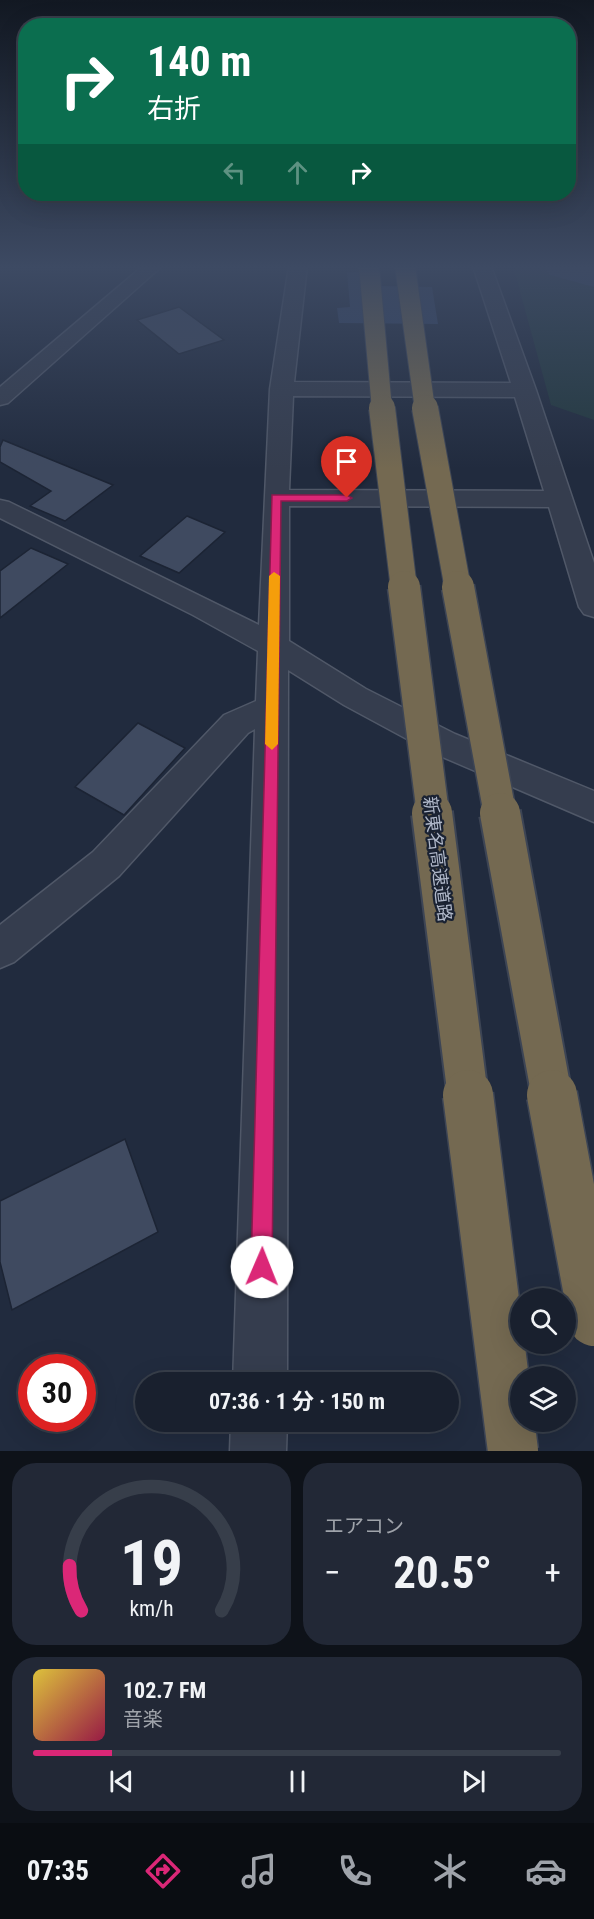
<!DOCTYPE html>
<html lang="ja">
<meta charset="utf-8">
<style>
:root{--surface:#19202e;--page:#222836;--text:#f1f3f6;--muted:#9fa3aa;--line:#373e4a;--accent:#db2777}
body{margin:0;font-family:"Roboto Condensed","Noto Sans JP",sans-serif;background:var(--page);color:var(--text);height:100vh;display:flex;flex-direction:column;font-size:22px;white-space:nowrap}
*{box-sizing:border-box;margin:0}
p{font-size:20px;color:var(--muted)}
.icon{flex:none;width:33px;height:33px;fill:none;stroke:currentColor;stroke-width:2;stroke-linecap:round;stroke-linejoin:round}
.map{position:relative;height:1451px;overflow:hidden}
.panel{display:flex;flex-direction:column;gap:12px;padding:12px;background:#0e1219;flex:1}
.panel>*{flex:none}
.hud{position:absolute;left:18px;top:18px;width:558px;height:183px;border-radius:24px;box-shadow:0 6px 24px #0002,0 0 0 2px var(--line);background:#0b6e4f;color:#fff;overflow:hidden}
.controls{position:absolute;left:510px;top:1288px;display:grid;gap:12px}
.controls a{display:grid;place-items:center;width:66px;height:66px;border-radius:50%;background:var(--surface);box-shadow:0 6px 24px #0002,0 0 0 2px var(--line);font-size:30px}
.speed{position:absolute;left:18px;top:1354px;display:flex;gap:12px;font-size:30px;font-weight:700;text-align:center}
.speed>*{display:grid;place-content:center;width:78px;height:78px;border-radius:50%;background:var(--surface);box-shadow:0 6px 24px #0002,0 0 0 2px var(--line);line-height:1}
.speed .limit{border:9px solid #d22;background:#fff;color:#111}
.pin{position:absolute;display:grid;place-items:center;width:51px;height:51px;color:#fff;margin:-62px -26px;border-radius:50% 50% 50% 0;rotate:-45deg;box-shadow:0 0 6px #0007}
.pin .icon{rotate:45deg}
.me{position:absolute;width:66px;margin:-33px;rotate:1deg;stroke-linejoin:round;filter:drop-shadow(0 0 4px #0008)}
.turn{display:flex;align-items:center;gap:21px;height:126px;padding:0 30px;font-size:27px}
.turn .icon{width:78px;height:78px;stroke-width:2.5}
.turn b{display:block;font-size:42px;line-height:51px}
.lanes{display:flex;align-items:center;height:57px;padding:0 30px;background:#0003;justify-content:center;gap:30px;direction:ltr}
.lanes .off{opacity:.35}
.big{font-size:45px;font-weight:700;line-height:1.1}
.panel .tile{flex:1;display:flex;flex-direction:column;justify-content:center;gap:9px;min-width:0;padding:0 21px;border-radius:24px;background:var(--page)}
.panel .dial{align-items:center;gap:0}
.dial svg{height:156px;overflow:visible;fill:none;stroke:var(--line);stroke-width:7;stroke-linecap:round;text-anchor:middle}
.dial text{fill:var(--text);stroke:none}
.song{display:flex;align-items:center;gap:18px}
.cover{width:72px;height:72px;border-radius:9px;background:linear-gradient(135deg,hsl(50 70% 55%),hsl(340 70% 35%))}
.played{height:6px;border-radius:3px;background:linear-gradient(90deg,var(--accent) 15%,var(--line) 15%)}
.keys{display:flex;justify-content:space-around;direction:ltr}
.heat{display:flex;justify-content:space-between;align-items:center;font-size:33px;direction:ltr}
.panel .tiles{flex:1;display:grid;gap:12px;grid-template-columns:1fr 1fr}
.tile:last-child{grid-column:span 2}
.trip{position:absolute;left:135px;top:1372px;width:324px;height:60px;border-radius:30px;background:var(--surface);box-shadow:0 6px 24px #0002,0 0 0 2px var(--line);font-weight:700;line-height:60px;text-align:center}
.tabs{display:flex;height:96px;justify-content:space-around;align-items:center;background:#0a0d12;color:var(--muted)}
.tabs .icon{width:42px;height:42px}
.tabs .current{color:var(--accent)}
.tabs b{font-size:27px;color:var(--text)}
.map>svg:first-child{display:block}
.green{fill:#23393f}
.water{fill:#346}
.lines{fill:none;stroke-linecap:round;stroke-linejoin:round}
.river{fill:#346;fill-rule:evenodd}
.building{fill:#3f4a60;stroke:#1c2434;stroke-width:1.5}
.street-casing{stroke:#505868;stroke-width:3}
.street{fill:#353d4e;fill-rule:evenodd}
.highway-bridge-far4-casing{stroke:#3d4555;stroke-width:22;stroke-linecap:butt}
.highway-bridge-far3-casing{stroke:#3d4555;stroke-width:28;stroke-linecap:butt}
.highway-bridge-far2-casing{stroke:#3d4555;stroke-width:35;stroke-linecap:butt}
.highway-bridge-far1-casing{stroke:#3d4555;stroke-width:44;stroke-linecap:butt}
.highway-bridge-casing{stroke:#3d4555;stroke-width:53;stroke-linecap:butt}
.highway-bridge-far4{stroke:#746951;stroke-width:20}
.highway-bridge-far3{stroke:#746951;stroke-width:26}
.highway-bridge-far2{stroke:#746951;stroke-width:32}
.highway-bridge-far1{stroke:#746951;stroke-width:40}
.highway-bridge{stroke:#746951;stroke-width:50}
.route{fill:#db2777;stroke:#8e194d;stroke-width:1.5}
.slow{fill:#f59e0b}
.labels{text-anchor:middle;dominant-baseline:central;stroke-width:4.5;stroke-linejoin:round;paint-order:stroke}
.street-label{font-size:18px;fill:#b0b8c9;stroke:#1a2232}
</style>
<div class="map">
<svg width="594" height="1451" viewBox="0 0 594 1451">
<rect width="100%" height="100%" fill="#212b3e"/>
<path class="green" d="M513 266H539L594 287V420L551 405Z"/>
<path class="water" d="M347 272H377L380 286 432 287 438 324 339 323 337 308 350 307Z"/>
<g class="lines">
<path class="river" d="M544 266H594V287L550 275Z"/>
</g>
<path class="building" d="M179 307 224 340 179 354 137 320Z
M3 440 113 485 65 521 30 506 51 491 0 462V447Z
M187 516 225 532 179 573 140 556Z
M31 548 68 564 0 618V571Z
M138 723 185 748 124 815 75 787Z
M125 1139 158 1232 12 1310 0 1262V1201Z"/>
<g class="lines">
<g class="street-casing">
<path id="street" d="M143 266H162L8 403 0 405V387Z
M289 266H307L294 382 511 383 473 266H491L536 390 594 563V617L584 614 579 607 549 507 289 506V641L366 689 455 734 594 791V822L431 752 344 705 288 670 287 1383H233L255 729 248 733 119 876 14 962 0 968V925L93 852 224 715 256 701 258 651 193 615 0 518V500L9 502 259 625 270 389ZM293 396 515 397 544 491 289 490Z
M231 1422H287L286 1451H230Z"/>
</g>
<use href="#street" class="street"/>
<g class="highway-bridge-far4-casing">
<path id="highway-bridge-far4" d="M369 266 382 409
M405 266 425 409"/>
</g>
<g class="highway-bridge-far3-casing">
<path id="highway-bridge-far3" d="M382 408 404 589
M425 408 458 589"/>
</g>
<g class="highway-bridge-far2-casing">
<path id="highway-bridge-far2" d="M404 587 433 814
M458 587 500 814"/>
</g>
<g class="highway-bridge-far1-casing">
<path id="highway-bridge-far1" d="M432 813 468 1097
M500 813 552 1097"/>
</g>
<g class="highway-bridge-casing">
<path id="highway-bridge" d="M468 1095 513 1451
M552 1095 594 1321"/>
</g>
<use href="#highway-bridge-far4" class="highway-bridge-far4"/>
<use href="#highway-bridge-far3" class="highway-bridge-far3"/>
<use href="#highway-bridge-far2" class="highway-bridge-far2"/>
<use href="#highway-bridge-far1" class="highway-bridge-far1"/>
<use href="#highway-bridge" class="highway-bridge"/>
</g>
<linearGradient id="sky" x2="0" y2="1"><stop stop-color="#121822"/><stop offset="0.57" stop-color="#3d4a63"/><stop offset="1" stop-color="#3d4a63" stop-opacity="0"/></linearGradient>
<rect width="594" height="469" fill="url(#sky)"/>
<path class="route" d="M272 495H347L352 498 347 501H281L272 1267 269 1274 262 1277 255 1274 251 1267Z"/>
<path class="slow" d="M274 572 280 576 278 744 272 750 265 744 269 576Z"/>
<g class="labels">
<g class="street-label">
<text transform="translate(438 859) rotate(83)">新東名高速道路</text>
</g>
</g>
</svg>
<div class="controls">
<a><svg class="icon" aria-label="search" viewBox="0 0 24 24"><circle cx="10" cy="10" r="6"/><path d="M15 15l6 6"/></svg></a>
<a><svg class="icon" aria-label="layers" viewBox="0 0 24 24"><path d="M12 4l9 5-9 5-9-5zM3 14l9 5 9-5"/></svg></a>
</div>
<div class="speed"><div class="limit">30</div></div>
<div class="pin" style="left:347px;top:498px;background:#d93025"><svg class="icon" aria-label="arrive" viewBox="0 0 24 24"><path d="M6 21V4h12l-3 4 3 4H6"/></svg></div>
<svg class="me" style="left:262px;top:1267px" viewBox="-20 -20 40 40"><circle r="19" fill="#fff"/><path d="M0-13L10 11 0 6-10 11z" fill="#db2777"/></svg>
<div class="trip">07:36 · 1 分 · 150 m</div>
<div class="hud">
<div class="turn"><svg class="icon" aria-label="right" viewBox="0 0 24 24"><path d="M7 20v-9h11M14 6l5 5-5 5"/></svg><div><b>140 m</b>右折</div></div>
<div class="lanes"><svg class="icon off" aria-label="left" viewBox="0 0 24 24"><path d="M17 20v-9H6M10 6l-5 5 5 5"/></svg><svg class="icon off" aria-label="ahead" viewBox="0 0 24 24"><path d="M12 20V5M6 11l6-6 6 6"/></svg><svg class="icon" aria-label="right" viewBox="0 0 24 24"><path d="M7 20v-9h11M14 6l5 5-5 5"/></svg></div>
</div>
</div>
<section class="panel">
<div class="tiles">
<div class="tile dial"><svg viewBox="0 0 100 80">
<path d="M14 69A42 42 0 1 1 86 69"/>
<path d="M14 69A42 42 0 0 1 8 46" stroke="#db2777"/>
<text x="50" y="56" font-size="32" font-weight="700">19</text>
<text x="50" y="72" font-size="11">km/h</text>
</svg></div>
<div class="tile"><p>エアコン</p>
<div class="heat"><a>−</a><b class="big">20.5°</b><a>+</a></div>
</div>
<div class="tile">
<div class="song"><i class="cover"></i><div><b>102.7 FM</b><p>音楽</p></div></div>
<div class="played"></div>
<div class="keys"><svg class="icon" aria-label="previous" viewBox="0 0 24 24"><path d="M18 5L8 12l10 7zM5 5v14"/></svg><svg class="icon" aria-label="pause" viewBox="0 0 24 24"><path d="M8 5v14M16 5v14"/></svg><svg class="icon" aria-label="next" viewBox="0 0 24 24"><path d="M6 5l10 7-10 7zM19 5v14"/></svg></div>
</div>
</div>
</section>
<nav class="tabs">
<b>07:35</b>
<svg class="icon current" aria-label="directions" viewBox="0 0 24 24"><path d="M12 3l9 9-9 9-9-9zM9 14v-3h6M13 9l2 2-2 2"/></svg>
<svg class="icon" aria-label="music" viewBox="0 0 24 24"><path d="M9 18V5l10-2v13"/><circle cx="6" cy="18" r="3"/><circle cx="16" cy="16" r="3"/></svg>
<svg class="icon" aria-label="phone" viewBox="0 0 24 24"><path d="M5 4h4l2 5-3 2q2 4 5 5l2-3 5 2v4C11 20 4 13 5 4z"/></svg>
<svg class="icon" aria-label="climate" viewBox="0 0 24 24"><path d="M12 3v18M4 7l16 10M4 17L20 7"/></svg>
<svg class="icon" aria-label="car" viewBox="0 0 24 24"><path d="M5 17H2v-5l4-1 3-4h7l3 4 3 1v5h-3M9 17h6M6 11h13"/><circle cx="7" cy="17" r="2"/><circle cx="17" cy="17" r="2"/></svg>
</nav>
